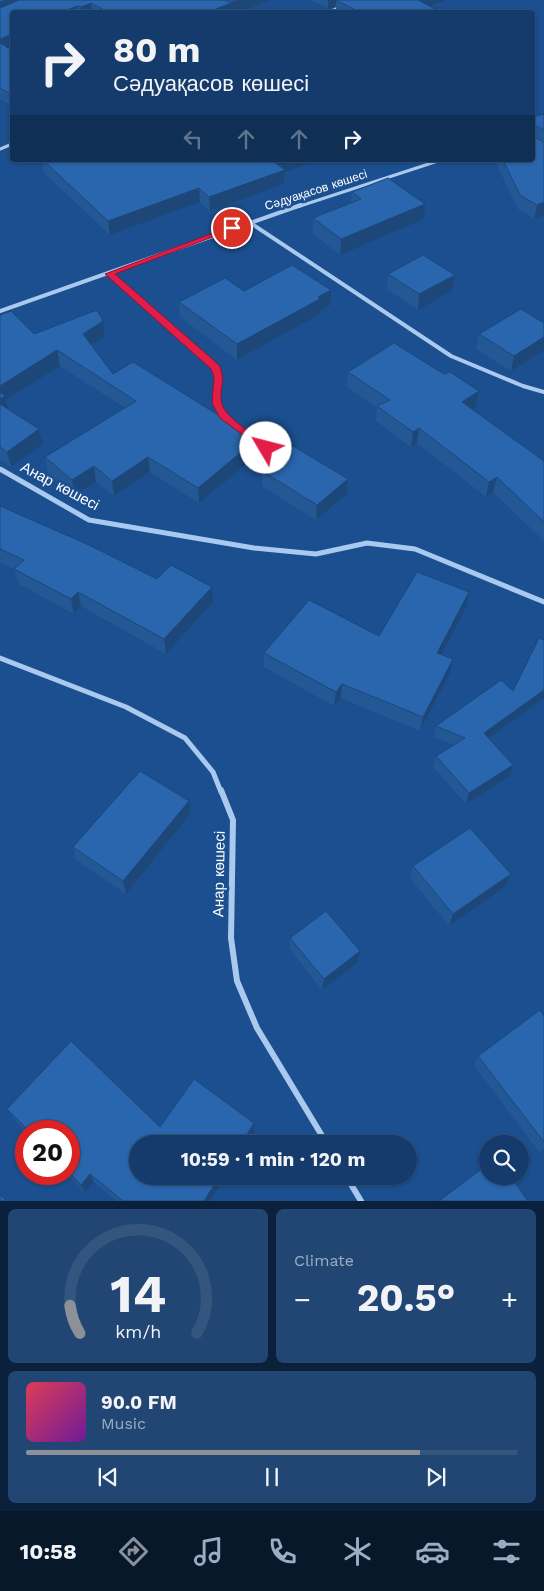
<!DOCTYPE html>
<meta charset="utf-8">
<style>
:root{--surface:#143b6b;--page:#214673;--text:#f1f3f6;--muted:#9dadc1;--line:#33557e;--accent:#8c9099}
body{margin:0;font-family:"Work Sans",sans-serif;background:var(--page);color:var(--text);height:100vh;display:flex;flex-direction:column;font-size:19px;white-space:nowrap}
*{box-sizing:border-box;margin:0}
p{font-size:16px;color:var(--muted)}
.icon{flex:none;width:28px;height:28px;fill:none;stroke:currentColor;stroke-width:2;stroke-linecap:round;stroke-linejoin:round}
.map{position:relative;height:1201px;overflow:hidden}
.details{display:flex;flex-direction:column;gap:8px;padding:8px;background:#0b203b;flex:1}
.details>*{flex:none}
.guide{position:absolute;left:10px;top:10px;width:525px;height:152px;border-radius:5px;box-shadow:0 1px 4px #0004,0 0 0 1px var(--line);background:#143b6b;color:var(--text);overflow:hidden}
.tools{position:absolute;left:479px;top:1135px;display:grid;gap:10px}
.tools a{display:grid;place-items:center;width:50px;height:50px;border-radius:50%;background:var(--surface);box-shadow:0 1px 4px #0004,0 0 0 1px var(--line);font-size:25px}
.speed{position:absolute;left:15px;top:1120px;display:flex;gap:10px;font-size:25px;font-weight:700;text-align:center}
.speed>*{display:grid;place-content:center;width:65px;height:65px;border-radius:50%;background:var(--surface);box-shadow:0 1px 4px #0004,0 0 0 1px var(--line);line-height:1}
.speed .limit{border:8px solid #d22;background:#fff;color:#111}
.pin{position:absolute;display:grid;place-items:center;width:42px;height:42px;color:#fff;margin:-21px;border:2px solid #fff;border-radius:50%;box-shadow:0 1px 5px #0007}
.me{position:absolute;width:55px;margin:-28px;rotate:307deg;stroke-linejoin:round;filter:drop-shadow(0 0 4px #0008)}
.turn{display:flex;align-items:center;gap:18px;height:105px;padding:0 20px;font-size:22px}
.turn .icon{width:65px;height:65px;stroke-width:2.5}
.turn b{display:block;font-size:35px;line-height:42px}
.lanes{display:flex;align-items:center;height:48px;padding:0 20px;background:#0003;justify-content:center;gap:25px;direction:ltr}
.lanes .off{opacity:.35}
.big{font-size:38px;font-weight:700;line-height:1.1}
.details .card{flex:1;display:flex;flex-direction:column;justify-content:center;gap:8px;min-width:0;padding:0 18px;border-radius:8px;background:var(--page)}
.details .dial{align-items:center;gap:0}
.dial svg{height:130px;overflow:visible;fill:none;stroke:var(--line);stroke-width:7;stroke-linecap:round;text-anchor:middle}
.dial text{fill:var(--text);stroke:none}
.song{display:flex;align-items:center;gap:15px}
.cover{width:60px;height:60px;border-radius:8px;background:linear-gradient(135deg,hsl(350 70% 55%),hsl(280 70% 35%))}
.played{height:5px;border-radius:2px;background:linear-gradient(90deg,var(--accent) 80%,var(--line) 80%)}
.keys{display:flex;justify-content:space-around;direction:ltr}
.heat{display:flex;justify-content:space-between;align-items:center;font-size:28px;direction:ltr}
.details .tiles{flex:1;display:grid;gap:8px;grid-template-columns:1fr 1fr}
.card:last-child{grid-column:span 2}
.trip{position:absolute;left:129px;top:1135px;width:288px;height:50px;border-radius:25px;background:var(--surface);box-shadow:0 1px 4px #0004,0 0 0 1px var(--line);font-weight:700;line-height:50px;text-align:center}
.menu{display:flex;height:80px;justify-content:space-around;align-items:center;background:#08182b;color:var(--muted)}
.menu .icon{width:35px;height:35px}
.menu .active{color:var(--accent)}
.menu b{font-size:22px;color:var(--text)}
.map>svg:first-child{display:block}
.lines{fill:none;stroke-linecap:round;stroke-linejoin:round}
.service{stroke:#a9c9ee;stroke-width:3}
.minor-far3{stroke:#a9c9ee;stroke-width:3}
.minor-far2{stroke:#a9c9ee;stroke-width:4}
.minor-far1{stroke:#a9c9ee;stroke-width:5}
.minor{stroke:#a9c9ee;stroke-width:6}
.wall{fill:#245895}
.shaded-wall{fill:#1d4779}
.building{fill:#2a66ad;stroke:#1d4779}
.route{fill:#e11d48;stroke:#92132f}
.labels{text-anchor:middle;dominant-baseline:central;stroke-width:5;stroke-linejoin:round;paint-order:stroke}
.far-street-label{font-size:12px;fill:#fff;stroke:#1b4f8f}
.street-label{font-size:15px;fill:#fff;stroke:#1b4f8f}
</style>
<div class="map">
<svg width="544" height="1201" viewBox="0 0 544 1201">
<rect width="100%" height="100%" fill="#1b4f8f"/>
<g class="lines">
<path class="service" d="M109 273 215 367 219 409 224 418 245 433
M253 438 266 448"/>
<path class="minor-far3" d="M329 12 342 6
M0 149 12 144
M297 207 441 160"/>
<path class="minor-far2" d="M249 222 451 356 523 386 544 392
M0 311 301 205"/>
<path class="minor-far1" d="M0 469 89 520 254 548 316 554 367 543 415 549 544 602
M0 658 126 707 185 738 213 772 221 792"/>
<path class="minor" d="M221 790 233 820 231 938 237 981 257 1028 327 1144
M346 1176 361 1201"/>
</g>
<path class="wall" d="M0 0H270L239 12H12L10 48 12 50V106L0 99Z
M311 0H446L430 7 441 12H336V6L328 9Z
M544 114V215L534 219 518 209 496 163V160H532V117Z
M42 160H320L285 172 284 184 210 211 200 202 110 235 44 173Z
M352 192 424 219 340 255 313 234V218L351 203Z
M388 274 455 275 452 291 418 310 387 289Z
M244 291 330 305 320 311V314L237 360 180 317 179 302Z
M0 315 34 334 103 321 105 336 92 345 113 374 257 455 199 503 150 472 114 496 96 482 75 495 48 473 45 457 125 408 60 366 6 400 9 410 39 429 43 444 11 467 0 460Z
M544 323 511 371 476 349 479 334Z
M348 372 444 374 479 391 476 407 472 409 544 461V541L493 492 486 497 417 443 411 447 376 421 377 408 347 387Z
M262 471 348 479 347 494 316 520 262 486Z
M0 506 157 579 212 587 213 602 166 654 81 606 74 614 19 584 14 569 0 562Z
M466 607 441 654 450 673 420 731 341 698 334 706 264 667V653L379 636Z
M544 640V698L488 739 513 765 510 776 466 804 433 767 436 756 454 745 434 737 436 726 513 691Z
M190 814 126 894 76 860 73 847Z
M413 866 506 886 449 926 410 878Z
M290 938 358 962 322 990 290 949Z
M544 1016V1149L540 1153 474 1065 478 1056Z
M7 1109 160 1127 254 1123 255 1132 138 1176H226L210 1201H117L94 1182 85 1192 67 1174H69V1131L26 1132 13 1118Z"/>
<path class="shaded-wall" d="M5 0H33L0 16V2Z
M239 0H270L239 12H208Z
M328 0H350H336V6L328 9Z
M417 0H446L416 12Z
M91 3 92 12H81V7Z
M77 6 78 12H62Z
M12 34V47L0 53V39Z
M12 91V106L9 93Z
M277 160H320L285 172 284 184 210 211 209 197 273 161Z
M199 188 200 202 110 235 108 221Z
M544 202V215L534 219 537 205Z
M425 204 424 219 340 255 341 239Z
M455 275 452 291 418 310 419 294Z
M331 290 330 305 320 311V314L237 360V344Z
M103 321 105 336 86 349 83 334Z
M544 337V350L511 371 514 356Z
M57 350 60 366 6 400 9 411 0 416V386Z
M479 391 476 407 460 417 462 402Z
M419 428 417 443 411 447 413 432Z
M39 429 43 444 11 467 7 452Z
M257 439V455L199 503 198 488Z
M148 457 150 472 114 496 112 481Z
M94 466 96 482 75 495 72 480Z
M497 477 493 492 486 497 489 482Z
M348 479 347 494 316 520 317 505Z
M212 587 213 602 166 654 164 639Z
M78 592 81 606 74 614 71 599Z
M469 592 466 607 435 667 437 653Z
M453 659 450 673 420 731 423 717Z
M342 684 341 698 334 706 336 692Z
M544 690V698L481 744 484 733Z
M513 765 510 776 466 804 469 793Z
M189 801 190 814 126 894 123 881Z
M511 874 506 886 449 926 453 914Z
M360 951 358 962 322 990 324 979Z
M254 1123 255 1132 247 1144H241Z
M90 1174 94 1182 85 1192 81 1185Z
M220 1176H226L210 1201H204Z"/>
<path class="building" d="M19 0H225L230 2H234V0H239L208 12H108L91 3 81 7 77 6 62 12H12V34L0 39V8Z
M336 0H418L441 12H360Z
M0 43 12 50V91L9 93 0 88Z
M544 114V130L532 124V117Z
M532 136 544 142V202L537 205 520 195 503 160H532Z
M43 160H277L273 161 285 170 209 197 199 188 108 221Z
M388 178 425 204 341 239 313 218 361 199 352 192Z
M423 255 455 275 419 294 388 274Z
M292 265 331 290 318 297 320 299 237 344 179 302 225 278 244 291Z
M521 309 544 323V337L514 356 479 334Z
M97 310 103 321 83 334 113 374 133 362 257 439 198 488 148 457 112 481 94 466 72 480 45 457 136 401 57 350 0 386V315L11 311 34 334Z
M394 343 444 374 450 372 479 391 462 402 544 461V522L497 477 489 482 419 428 413 432 377 406 390 400 348 372Z
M0 392 5 396 0 399Z
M0 404 39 429 7 452 0 447Z
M293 446 348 479 317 505 262 471Z
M0 506 89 545 157 579 171 565 212 587 164 639 78 592 71 599 14 569 24 560 0 549Z
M417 572 469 592 437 653 453 659 423 717 342 684 336 692 264 653 309 600 379 636Z
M539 638 544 640V690L484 733 513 765 469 793 436 756 465 738 436 726 501 680 513 691Z
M140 771 189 801 123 881 73 847Z
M470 828 511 874 453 914 413 866Z
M326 911 360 951 324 979 290 938Z
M540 1010 544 1016V1142L478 1056Z
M71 1041 160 1127 194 1079 254 1123 241 1144H138V1176H220L204 1201H123L90 1174 81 1185 69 1172V1131H29L7 1109Z
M488 1164V1176H510L528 1201H439Z
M0 1195 7 1201H0Z"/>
<path class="route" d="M229 227 236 228 115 274 219 365C227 380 218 390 222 404 226 419 257 436 269 446V451L266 452 220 418 212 403 214 377 211 369 105 274Z"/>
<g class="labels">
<g class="far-street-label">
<text transform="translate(316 190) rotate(-18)">Сәдуақасов көшесі</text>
</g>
<g class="street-label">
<text transform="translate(60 486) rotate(28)">Анар көшесі</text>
<text transform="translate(219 874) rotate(-89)">Анар көшесі</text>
</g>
</g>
</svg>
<div class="tools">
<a><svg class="icon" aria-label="search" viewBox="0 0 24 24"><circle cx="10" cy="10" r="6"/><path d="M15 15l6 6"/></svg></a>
</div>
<div class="speed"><div class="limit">20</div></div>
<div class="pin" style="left:232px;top:228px;background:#d93025"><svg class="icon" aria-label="arrive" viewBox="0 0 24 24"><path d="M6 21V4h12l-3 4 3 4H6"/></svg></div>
<svg class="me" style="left:266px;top:448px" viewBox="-20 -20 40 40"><circle r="19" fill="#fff"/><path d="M0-13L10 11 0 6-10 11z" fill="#e11d48"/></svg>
<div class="trip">10:59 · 1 min · 120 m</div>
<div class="guide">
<div class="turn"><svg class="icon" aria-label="right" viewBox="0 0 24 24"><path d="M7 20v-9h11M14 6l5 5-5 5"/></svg><div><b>80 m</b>Сәдуақасов көшесі</div></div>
<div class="lanes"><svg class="icon off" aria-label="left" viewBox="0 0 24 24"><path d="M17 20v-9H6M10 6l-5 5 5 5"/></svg><svg class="icon off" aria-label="ahead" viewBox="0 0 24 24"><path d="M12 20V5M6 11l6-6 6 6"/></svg><svg class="icon off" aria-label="ahead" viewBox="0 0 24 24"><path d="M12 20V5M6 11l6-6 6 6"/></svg><svg class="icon" aria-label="right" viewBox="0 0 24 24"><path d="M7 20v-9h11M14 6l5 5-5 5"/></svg></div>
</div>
</div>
<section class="details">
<div class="tiles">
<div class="card dial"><svg viewBox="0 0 100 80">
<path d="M14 69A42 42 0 1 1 86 69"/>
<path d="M14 69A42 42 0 0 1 8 52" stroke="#8c9099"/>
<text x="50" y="56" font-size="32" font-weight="700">14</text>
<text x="50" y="72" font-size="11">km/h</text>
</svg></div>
<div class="card"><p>Climate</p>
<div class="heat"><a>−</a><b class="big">20.5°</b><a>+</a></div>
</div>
<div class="card">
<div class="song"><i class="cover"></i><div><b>90.0 FM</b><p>Music</p></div></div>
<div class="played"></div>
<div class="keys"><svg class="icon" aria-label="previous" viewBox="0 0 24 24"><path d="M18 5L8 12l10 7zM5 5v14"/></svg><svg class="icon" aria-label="pause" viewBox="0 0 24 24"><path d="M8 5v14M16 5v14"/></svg><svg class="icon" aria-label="next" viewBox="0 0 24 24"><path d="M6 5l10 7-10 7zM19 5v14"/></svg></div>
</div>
</div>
</section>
<nav class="menu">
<b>10:58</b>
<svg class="icon active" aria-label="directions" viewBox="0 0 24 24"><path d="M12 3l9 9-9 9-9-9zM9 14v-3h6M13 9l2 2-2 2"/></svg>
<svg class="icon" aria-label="music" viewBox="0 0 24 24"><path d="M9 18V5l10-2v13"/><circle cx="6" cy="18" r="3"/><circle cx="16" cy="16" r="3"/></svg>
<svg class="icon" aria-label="phone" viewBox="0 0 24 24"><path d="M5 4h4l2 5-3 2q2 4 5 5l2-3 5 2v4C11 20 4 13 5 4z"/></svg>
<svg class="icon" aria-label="climate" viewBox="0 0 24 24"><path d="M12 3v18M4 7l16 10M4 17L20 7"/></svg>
<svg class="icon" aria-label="car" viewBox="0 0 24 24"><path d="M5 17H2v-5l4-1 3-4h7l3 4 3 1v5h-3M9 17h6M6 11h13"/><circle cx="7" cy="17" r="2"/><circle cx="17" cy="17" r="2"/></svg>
<svg class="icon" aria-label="filters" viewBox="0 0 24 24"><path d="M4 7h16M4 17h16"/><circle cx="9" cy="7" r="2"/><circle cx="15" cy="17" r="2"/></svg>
</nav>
